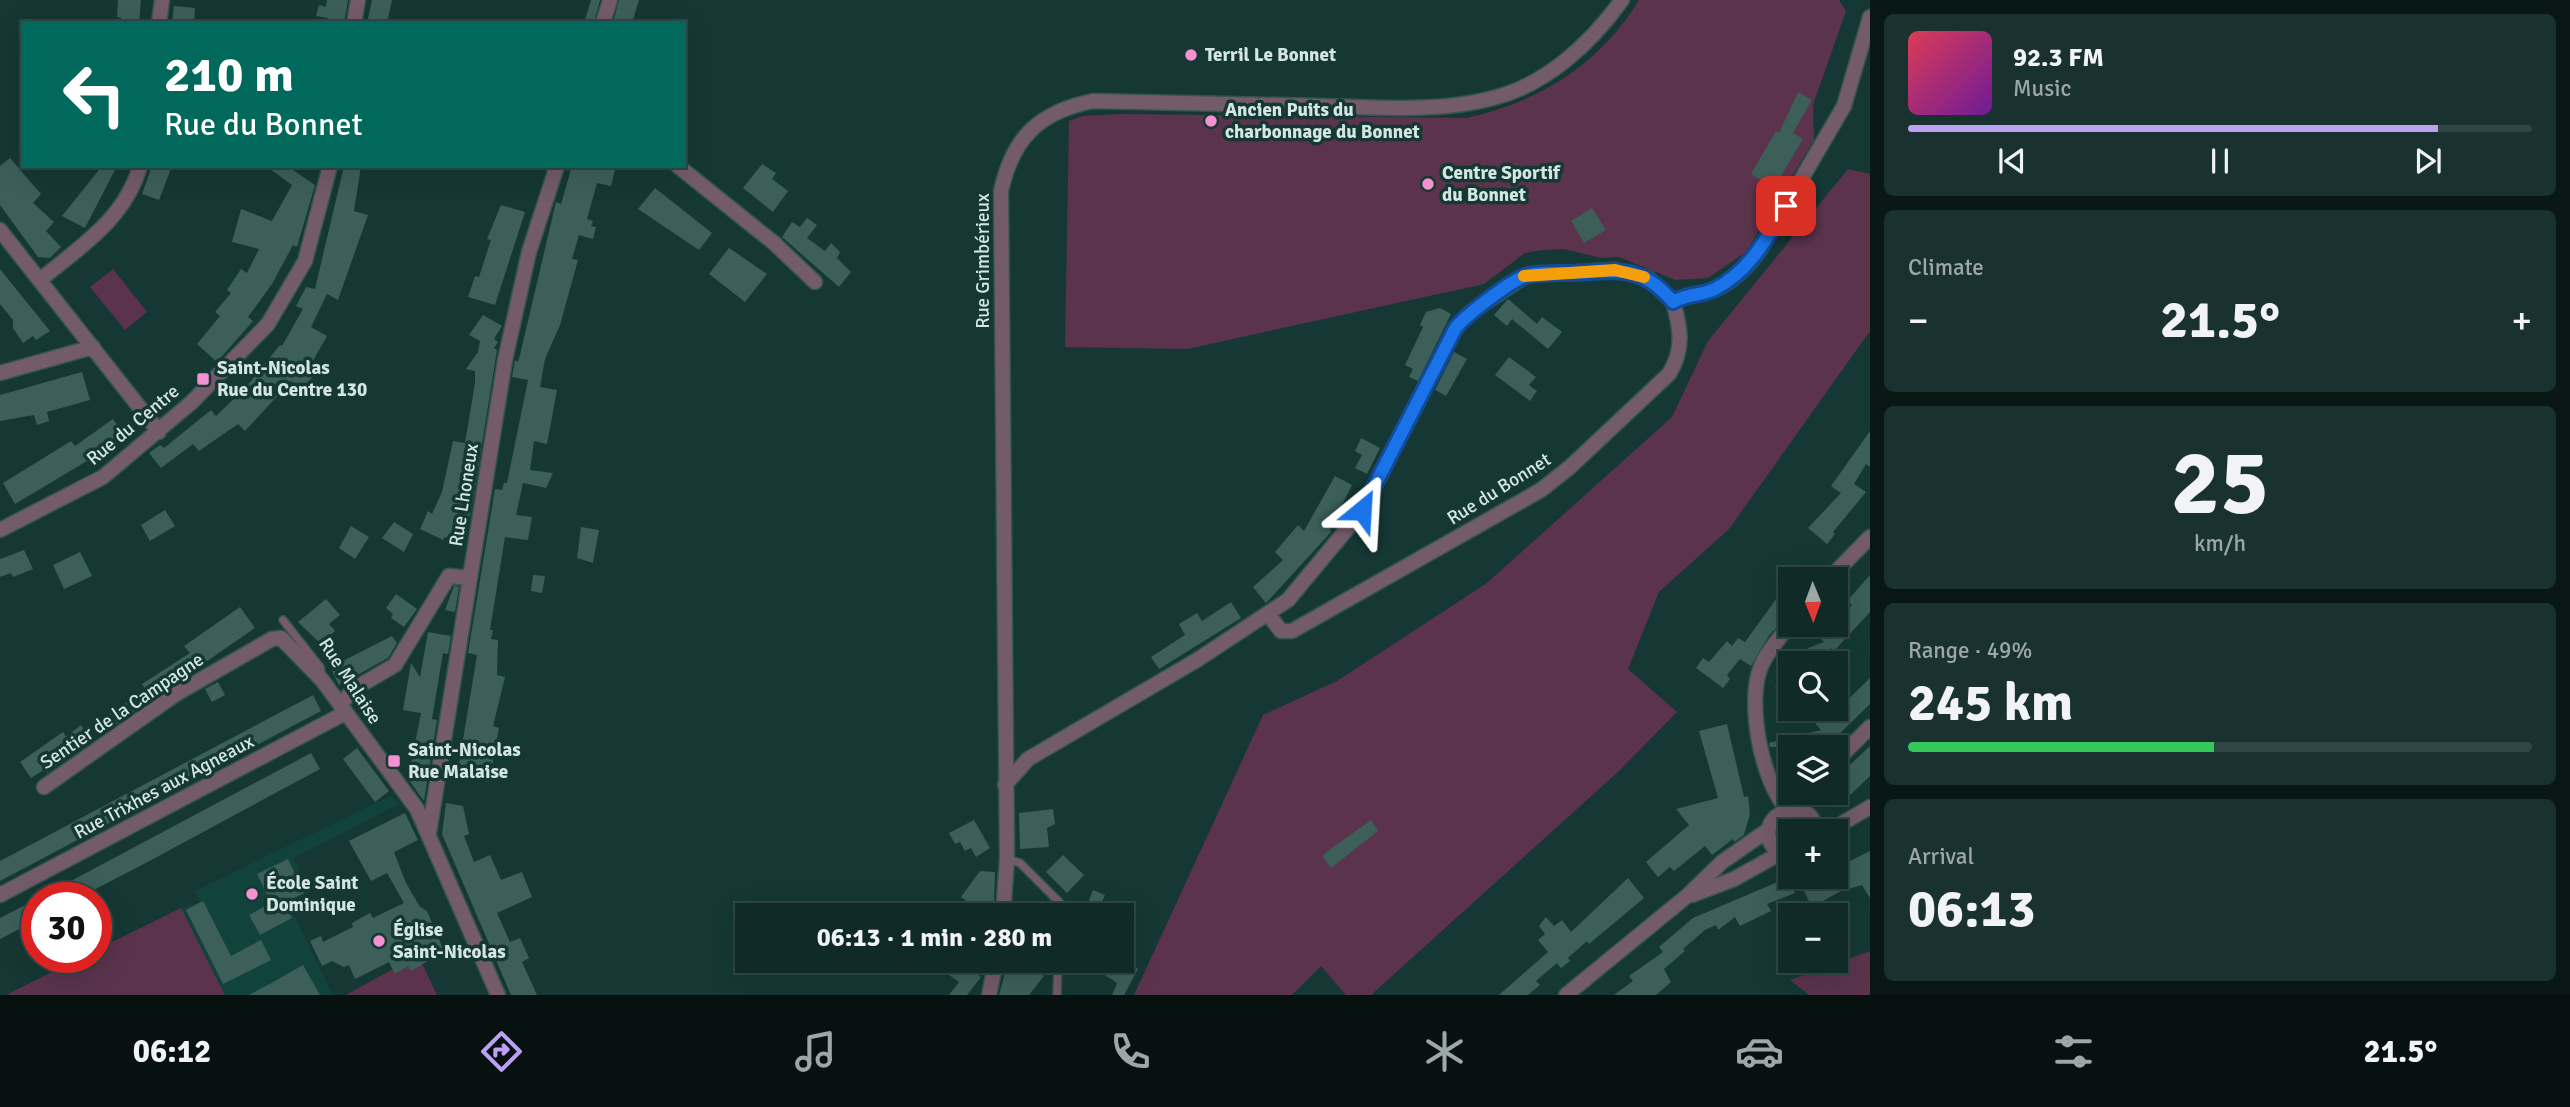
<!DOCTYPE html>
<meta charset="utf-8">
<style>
:root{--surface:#102a27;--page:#19322f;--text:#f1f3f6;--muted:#9ca7a7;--line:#304644;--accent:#bca0f2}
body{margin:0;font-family:Signika,sans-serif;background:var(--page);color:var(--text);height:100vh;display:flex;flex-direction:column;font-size:26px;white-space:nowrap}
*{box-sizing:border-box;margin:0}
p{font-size:23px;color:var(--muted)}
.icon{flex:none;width:38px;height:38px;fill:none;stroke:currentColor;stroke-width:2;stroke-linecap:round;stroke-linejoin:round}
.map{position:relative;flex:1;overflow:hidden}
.drawer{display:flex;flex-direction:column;gap:14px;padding:14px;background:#091715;width:700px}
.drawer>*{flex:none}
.top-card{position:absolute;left:21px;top:21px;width:665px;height:147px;border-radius:0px;box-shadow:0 7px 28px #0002,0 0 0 2px var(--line);background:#00695c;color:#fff;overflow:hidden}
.needle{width:46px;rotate:179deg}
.buttons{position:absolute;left:1778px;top:567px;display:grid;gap:14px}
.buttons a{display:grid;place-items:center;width:70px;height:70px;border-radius:0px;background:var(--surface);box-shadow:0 7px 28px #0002,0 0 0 2px var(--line);font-size:35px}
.speed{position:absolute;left:21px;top:882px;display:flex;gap:14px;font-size:35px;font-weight:700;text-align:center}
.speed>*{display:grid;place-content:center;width:91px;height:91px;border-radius:50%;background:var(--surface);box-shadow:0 7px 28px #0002,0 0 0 2px var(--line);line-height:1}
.speed .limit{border:10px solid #d22;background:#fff;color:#111}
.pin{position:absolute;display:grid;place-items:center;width:60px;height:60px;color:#fff;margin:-30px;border-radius:14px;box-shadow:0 4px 10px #0006}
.me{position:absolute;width:77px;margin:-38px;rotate:27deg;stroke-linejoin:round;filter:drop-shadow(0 0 5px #0008)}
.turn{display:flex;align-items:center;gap:24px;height:147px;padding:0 28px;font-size:32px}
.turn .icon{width:91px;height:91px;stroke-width:2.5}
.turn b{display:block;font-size:49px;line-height:60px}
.big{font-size:52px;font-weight:700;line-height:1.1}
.drawer .card{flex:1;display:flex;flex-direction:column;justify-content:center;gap:10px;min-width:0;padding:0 24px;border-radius:10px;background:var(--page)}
.drawer .dial{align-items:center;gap:0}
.dial b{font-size:91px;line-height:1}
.song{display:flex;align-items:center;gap:21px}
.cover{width:84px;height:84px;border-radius:10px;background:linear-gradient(135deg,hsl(350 70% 55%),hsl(280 70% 35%))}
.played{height:7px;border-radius:4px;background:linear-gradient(90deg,var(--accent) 85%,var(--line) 85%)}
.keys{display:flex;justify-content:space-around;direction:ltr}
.heat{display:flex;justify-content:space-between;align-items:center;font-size:38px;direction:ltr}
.charge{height:10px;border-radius:5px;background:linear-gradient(90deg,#34c759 49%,var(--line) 0)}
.trip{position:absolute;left:735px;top:903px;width:399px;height:70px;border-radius:0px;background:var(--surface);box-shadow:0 7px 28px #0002,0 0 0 2px var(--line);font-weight:700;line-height:70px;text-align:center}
.tab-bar{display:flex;height:112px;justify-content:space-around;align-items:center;background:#061110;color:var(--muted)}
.tab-bar .icon{width:49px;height:49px}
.tab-bar .active{color:var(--accent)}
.tab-bar b{font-size:32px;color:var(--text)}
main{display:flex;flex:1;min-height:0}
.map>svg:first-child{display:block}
.built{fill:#12423c}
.green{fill:#5b334d}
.building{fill:#3c5f5a}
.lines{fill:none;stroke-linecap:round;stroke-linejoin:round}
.service-casing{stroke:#335450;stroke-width:10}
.minor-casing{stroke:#335450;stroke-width:17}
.service{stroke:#735b69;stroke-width:7}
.minor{stroke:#735b69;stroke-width:14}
.route-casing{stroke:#114b97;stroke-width:18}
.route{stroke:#1a73e8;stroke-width:12}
.slow{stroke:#f59e0b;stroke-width:12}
.poi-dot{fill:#f590d1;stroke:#153834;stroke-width:2.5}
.labels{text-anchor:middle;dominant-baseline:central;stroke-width:7;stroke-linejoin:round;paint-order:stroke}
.poi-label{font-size:19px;font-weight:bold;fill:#d3e6e2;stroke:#153834;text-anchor:start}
.street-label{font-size:19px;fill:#d3e6e2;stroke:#153834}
</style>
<main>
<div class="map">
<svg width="1870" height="995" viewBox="0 0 1870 995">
<rect width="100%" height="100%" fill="#153834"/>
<path class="built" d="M392 795 399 804 294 858 310 897 289 905 333 995H225L181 908 200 902 195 891Z"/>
<path class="green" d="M1639 0H1839L1846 11 1813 105 1814 140 1746 252 1708 278 1675 280 1619 257 1601 258 1564 249 1542 250 1525 253 1484 284 1187 349 1065 347 1069 121 1082 116 1121 114 1466 118C1539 102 1599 65 1639 0Z
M1848 169 1870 174V331L1729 529 1659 592 1628 669 1677 712 1619 771 1371 995H1346L1321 966 1292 995H1134L1263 715 1337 681 1487 583 1672 417 1708 341Z
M113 269 147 312 125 330 90 287Z
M181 908 225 995H6L82 957H96V950Z
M1870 951V995H1809L1790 980Z
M418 955 437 995H346Z"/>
<path class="building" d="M118 0H141L139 23H121V18L117 17Z
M327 0H348L344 23H327L328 18 316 16 319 5 326 7Z
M372 0H392L387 23H367Z
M591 0H600L594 23H584Z
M619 0H639L632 23H613Z
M174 6 195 8 194 23H172Z
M1798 92 1812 100 1793 133 1803 139 1778 181 1775 180 1771 186 1751 174 1776 131 1779 133Z
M10 158 41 194 33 203 54 222 46 231 61 247 50 258 38 257 0 205V166Z
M762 164 776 173 772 179 788 191 773 212 743 188Z
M102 166H117L85 228 62 216Z
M152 166H172L159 200 142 194Z
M266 166H287L315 185 297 247 293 245 272 284 248 317 253 321 217 362 197 344 220 316 215 312 231 293 227 290 241 269 247 273 259 249 232 242 241 209 272 221 292 185Z
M344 166H361L354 211 368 215 338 300 327 294 311 327 327 336 310 366 317 371 303 389 291 381 245 431 238 424 199 451 193 444 161 468 149 453 160 445 164 448 211 410 216 416 246 387 280 345 282 346 303 309 296 306 306 287 315 289Z
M572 166H616L611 186 597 183 587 219 593 221 591 226 596 227 593 239 579 235 572 259 578 260 560 325 545 359 540 387 557 390 547 444 534 441 530 470 553 473 546 488 523 483 516 515 532 517 528 540 505 537 490 630H493L491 639 498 640 497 675 505 677 493 726 499 728 489 782 457 776 477 655 468 653 495 489 502 490 504 483H507L528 380 512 377 515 360 518 362 520 355 556 202 561 204Z
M655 188 712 233 699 250 638 209Z
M501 205 525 212 495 305 468 297 475 276 479 277 491 240 487 239Z
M1592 208 1606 230 1584 243 1571 221Z
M807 218 817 225 807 238 825 251 831 243 840 252 837 258 851 272 839 287 782 237 792 222 800 227Z
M729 248 767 274 745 302 709 274Z
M0 269 50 331 36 340 33 336 23 343 13 328V320L0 304Z
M1508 299 1537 324 1542 317 1562 332 1548 349 1512 319 1507 326 1494 315Z
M1440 308 1451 314 1418 381 1409 377 1413 369 1405 365 1423 327 1420 325 1426 312Z
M483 315 502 326 494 339 498 342 494 348 497 350 471 512 468 520 463 518 453 541 444 537 443 540 420 529 428 511 432 514 442 492 453 441 465 443 475 383V371L466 369 478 352 480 341 469 335Z
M1454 352 1467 359 1446 396 1435 390Z
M1509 357 1536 377 1529 385 1537 391 1530 401 1495 375Z
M82 372 90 400 47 412 49 421 37 425 34 415 0 421V395Z
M113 419 125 435 97 455 15 504 3 483 71 441 75 446Z
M1870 431V467L1866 464 1854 484 1866 492 1833 532 1835 534 1827 544 1808 528 1841 493 1831 486Z
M1361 438 1380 448 1367 474 1355 468 1362 455 1355 451Z
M1335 476 1352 485 1330 530 1332 531 1266 603 1253 587 1283 560 1275 552 1298 525 1304 531Z
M165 510 175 526 150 541 141 525Z
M394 522 413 534 404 552 382 538Z
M351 526 369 537 355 559 339 548Z
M581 527 599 530 593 563 577 558Z
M24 550 33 569 13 577 11 573 0 577V559Z
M80 552 92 576 64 589 53 565Z
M533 575 545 576 542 593 531 591Z
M1870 575V612L1834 651 1831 648 1817 663H1794L1808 648 1824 642 1815 634 1823 626 1829 630 1836 625 1852 605 1847 601Z
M1790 580V615L1770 634 1751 666 1740 659 1727 675 1730 679 1723 688 1696 668 1703 658 1709 662 1727 641 1732 646 1738 638 1745 642Z
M454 586 459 587 455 612 445 610Z
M396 594 417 609 404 627 391 618 393 614 386 608Z
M326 599 340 615 329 624 335 631 321 644 298 622Z
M1231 602 1241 618 1159 669 1151 657 1185 635 1179 624 1197 613 1202 621Z
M240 607 255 628 116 724 109 713 146 690 142 684 190 653 184 646Z
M428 632 451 636 448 654 443 653 432 719 437 720 424 801 408 779 421 713 403 710 411 663 420 677Z
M392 636 397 643 388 658 339 685 332 671 339 668 337 664Z
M1790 668V699L1775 686Z
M1870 678V704L1826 747H1770L1769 743 1821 730 1815 723 1826 711 1831 716Z
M218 682 225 695 212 702 205 689Z
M313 695 321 711 0 881V861Z
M1727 724 1744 797 1748 796 1750 814 1744 835 1734 842 1733 839 1712 855 1705 846 1674 871 1670 867 1658 877 1646 862 1689 825 1676 809 1718 798 1699 731Z
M81 725 91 740 57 760 59 764 47 773 45 769 31 778 20 762 63 732 66 737Z
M1870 746V776L1842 803 1836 797V778Z
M357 748 389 791 375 802 343 759Z
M311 753 320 769 142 865 78 898H39Z
M446 803 463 806 469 834 464 836 474 862 490 855 501 880 522 872 532 897 497 913 510 942 520 938 529 958 522 962 537 995H511L442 834Z
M1053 809 1055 824 1047 828 1049 847 1020 849 1019 813Z
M405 813 418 840 394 852 406 883 420 907 427 911 444 951 411 971 408 966 395 974 389 962 355 979 349 965 344 967 332 961 322 966 310 941 321 936 323 942 353 927 352 923 370 913 373 918 404 903 387 873 371 881 349 841Z
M974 820 990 848 976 857 971 848 965 851 960 842 955 844 949 833Z
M1371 820 1378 831 1331 868 1323 857 1324 854Z
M1870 851V898L1862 885 1841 891 1812 907 1802 887 1822 877H1836V868Z
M1063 855 1084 875 1067 893 1046 872Z
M288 859 304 893 284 903 292 918 260 935 249 915 271 903 257 874Z
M980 871 995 872 994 901 985 914 961 897Z
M1628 878 1644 898 1589 944 1587 941 1568 958 1570 961 1561 968 1557 963 1536 981 1540 985 1528 995H1499L1548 952 1538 940 1545 934 1539 926 1546 917 1554 926 1562 920 1571 932Z
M1787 878 1795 893 1767 904 1771 911 1740 926 1735 917 1718 930 1716 925 1705 930 1683 949 1685 951 1664 969 1671 982 1656 995H1614L1633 981 1629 976 1663 952 1659 947 1693 918Z
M1093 890 1105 895 1097 913 1086 908Z
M37 899V920L0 939V918Z
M203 901 231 956 261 940 271 960 223 984 186 910Z
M944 961H984L975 972 981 977 967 995H949L959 982 939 968Z
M1008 961H1023L1044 976 1029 995H999Z
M1083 961H1123L1138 969 1124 995H1112L1117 983Z
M303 965 320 995H249L275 981Z"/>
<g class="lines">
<g class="service-casing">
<path id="service" d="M283 620 320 667 322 676
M1007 859 1020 863 1072 915
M1057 995 1058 961"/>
</g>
<g class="minor-casing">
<path id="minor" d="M159 23 162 0
M354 23 358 0
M603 23 610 0
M678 166 774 243 815 282
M0 230 159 432
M40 280C80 247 125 219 140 166
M0 373 93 347
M0 530 103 477 192 402 268 324 305 261 330 166
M1829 579 1870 537
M1268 614 1281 631H1292L1541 490 1570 467 1669 374C1684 350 1681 328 1673 302
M340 705 354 689 395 665 449 576 470 578
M1836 761 1870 727
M1005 785 1028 759 1197 660 1288 600 1362 511 1455 329 1471 312 1527 275 1615 270 1648 278 1673 302C1686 294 1697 296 1710 291 1731 285 1750 265 1761 248L1844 106 1870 17
M44 787 176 694 272 639 281 638 322 680 417 809 498 995
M1787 809C1762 782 1747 705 1760 669 1765 654 1780 637 1790 625
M1798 809 1807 793
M1829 831 1870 807
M429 833 505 360 529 252 557 166
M1790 854H1779C1742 818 1812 788 1816 831
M0 895 345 713
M1692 895 1734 879 1779 854
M1003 915 1007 859 1001 191C1013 137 1039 112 1093 101 1169 103 1246 104 1323 106 1379 107 1438 113 1493 98 1546 85 1591 43 1622 0
M989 995 996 961
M1566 995 1687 896 1722 862 1768 830"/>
</g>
<use href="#service" class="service"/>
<use href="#minor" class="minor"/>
</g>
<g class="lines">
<g class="route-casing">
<path id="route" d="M1362 510 1455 329C1463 317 1514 278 1528 275 1542 272 1557 273 1571 273 1616 271 1642 264 1673 302 1688 293 1702 296 1715 289 1750 271 1766 239 1786 206"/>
</g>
<use href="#route" class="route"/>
<path class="slow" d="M1524 276 1615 270 1644 277"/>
</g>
<g class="poi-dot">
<circle cx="1191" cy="55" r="7"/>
<circle cx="1211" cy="121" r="7"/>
<circle cx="1428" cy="184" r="7"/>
<rect x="196" y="372" width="14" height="14" rx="3.5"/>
<rect x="387" y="754" width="14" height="14" rx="3.5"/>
<circle cx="252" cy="894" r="7"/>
<circle cx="379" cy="941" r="7"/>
</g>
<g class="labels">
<g class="poi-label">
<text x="1205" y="55">Terril Le Bonnet</text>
<text x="1225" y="110">Ancien Puits du<tspan x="1225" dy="22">charbonnage du Bonnet</tspan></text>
<text x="1442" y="173">Centre Sportif<tspan x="1442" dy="22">du Bonnet</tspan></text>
<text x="217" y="368">Saint-Nicolas<tspan x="217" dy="22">Rue du Centre 130</tspan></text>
<text x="408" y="750">Saint-Nicolas<tspan x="408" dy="22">Rue Malaise</tspan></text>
<text x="266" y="883">École Saint<tspan x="266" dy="22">Dominique</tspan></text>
<text x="393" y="930">Église<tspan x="393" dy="22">Saint-Nicolas</tspan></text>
</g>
<g class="street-label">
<text transform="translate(983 261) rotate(-90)">Rue Grimbérieux</text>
<text transform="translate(133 425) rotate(-40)">Rue du Centre</text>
<text transform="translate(1499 489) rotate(-32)">Rue du Bonnet</text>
<text transform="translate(464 495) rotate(-81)">Rue Lhoneux</text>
<text transform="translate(350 681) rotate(57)">Rue Malaise</text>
<text transform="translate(122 711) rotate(-34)">Sentier de la Campagne</text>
<text transform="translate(164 787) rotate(-28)">Rue Trixhes aux Agneaux</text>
</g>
</g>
</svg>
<div class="buttons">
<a><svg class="needle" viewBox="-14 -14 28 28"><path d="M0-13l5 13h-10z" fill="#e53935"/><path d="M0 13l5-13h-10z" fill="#9ca7a7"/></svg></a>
<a><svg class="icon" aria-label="search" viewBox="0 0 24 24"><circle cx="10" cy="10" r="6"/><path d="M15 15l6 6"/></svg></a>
<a><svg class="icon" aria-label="layers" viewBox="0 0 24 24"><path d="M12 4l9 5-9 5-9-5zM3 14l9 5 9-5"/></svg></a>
<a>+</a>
<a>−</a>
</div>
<div class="speed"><div class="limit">30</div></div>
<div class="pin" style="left:1786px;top:206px;background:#d93025"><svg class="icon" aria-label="arrive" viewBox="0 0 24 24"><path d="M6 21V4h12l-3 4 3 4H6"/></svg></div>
<svg class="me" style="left:1362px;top:510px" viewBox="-20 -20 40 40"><path d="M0-17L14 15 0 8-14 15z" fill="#1a73e8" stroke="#fff" stroke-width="4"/></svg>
<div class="trip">06:13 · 1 min · 280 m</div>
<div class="top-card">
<div class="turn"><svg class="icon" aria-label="left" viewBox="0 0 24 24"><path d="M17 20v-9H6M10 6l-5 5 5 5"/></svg><div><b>210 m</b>Rue du Bonnet</div></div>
</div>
</div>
<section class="drawer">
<div class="card">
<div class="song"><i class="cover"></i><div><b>92.3 FM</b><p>Music</p></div></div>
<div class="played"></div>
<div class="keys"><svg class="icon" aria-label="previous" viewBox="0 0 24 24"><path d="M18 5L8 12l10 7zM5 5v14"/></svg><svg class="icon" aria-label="pause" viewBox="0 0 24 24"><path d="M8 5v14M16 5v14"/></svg><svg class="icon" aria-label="next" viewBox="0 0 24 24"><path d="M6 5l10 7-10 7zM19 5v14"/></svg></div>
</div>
<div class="card"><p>Climate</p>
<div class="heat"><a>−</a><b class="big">21.5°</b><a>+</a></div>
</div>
<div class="card dial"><b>25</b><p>km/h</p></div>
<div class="card"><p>Range · 49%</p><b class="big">245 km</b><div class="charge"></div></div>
<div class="card"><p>Arrival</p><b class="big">06:13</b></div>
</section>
</main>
<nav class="tab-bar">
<b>06:12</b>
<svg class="icon active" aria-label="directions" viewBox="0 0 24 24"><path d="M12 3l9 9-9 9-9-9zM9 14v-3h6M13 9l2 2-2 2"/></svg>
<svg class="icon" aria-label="music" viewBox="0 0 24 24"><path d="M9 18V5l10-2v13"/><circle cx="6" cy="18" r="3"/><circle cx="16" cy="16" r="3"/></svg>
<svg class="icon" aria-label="phone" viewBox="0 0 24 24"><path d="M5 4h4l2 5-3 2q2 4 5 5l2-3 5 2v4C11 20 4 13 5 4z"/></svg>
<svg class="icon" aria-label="climate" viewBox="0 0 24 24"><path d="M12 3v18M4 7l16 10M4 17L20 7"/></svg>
<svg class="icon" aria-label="car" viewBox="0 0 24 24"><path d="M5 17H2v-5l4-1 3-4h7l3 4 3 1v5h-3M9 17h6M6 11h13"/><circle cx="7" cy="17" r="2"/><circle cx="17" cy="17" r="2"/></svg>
<svg class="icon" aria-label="filters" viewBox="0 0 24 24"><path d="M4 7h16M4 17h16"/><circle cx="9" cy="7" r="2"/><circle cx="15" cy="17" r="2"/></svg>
<b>21.5°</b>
</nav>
